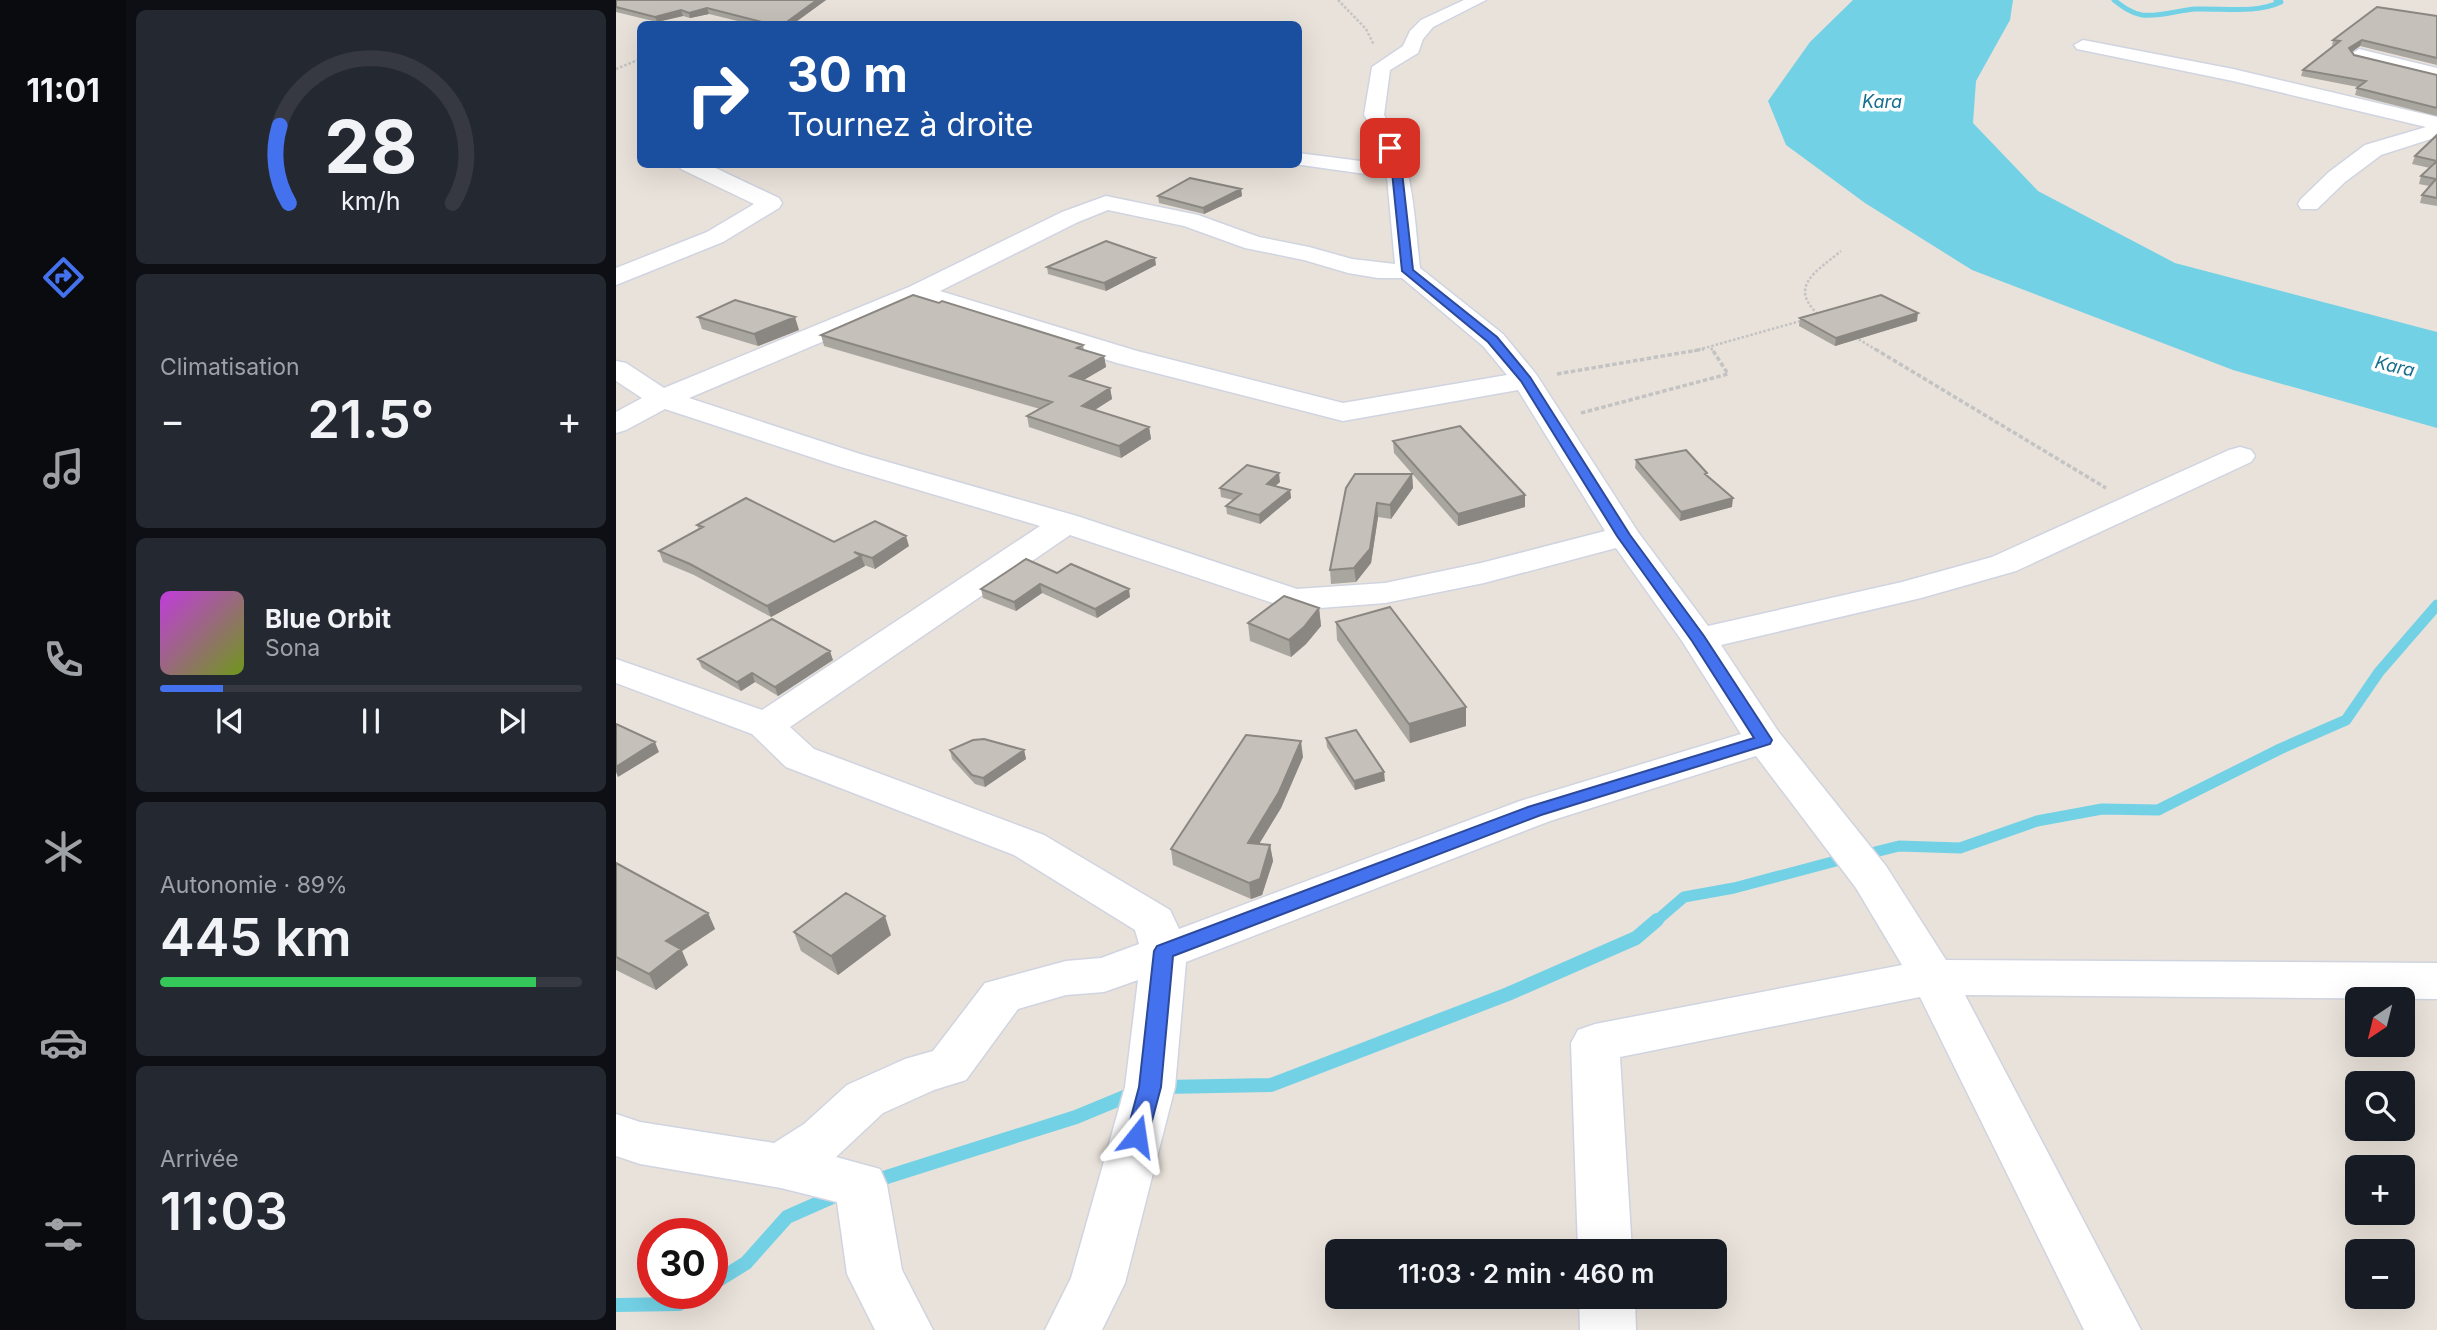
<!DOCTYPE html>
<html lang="fr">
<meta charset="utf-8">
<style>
:root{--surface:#171b24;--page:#242831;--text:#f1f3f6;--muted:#9ea1a6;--line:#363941;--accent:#4471ed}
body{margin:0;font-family:Inter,sans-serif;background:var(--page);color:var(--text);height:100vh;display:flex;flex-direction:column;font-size:26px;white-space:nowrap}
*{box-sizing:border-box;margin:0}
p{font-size:23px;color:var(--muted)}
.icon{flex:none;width:38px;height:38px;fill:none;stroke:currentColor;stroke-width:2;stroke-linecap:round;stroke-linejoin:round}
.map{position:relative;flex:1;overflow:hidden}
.side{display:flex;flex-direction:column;gap:10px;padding:10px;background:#0d0f14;width:490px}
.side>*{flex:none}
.guide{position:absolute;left:21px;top:21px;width:665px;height:147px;border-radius:10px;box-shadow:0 7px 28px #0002;background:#1a4fa0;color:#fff;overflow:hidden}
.needle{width:46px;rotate:215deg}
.tools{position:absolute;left:1729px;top:987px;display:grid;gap:14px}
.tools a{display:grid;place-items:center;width:70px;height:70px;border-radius:10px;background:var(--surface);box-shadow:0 7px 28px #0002;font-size:35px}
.speed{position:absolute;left:21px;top:1218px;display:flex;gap:14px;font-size:35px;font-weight:700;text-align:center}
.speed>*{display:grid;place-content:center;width:91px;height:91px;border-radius:50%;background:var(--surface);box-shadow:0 7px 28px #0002;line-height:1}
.speed .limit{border:10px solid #d22;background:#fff;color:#111}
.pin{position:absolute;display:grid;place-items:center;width:60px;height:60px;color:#fff;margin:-30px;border-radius:14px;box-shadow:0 4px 10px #0006}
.me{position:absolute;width:77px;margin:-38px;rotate:15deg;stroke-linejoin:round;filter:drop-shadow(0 0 5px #0008)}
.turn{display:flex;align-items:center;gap:24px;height:147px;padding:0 35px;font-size:32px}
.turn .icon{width:91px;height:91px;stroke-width:2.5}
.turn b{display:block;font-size:49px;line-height:60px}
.big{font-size:52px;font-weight:600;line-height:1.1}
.side .widget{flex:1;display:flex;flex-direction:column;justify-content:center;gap:10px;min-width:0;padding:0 24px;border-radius:10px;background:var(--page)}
.side .dial{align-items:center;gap:0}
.dial svg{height:182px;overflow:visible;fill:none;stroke:var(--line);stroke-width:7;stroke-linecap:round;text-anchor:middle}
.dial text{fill:var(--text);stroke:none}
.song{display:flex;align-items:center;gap:21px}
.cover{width:84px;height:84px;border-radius:10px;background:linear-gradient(135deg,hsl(290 70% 55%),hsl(80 70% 35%))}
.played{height:7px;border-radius:4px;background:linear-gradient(90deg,var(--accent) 15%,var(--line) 15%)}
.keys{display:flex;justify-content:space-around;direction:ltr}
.heat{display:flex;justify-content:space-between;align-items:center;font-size:38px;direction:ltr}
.charge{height:10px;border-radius:5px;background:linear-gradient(90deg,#34c759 89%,var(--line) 0)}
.trip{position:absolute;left:709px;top:1239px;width:402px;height:70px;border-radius:10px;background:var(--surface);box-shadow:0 7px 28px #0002;font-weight:600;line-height:70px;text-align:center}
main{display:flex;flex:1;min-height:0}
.menu{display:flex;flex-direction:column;width:126px;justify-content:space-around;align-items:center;background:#090b0e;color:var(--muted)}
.menu .icon{width:49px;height:49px}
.menu .active{color:var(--accent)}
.menu b{font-size:32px;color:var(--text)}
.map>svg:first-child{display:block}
.water{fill:#73d1e6}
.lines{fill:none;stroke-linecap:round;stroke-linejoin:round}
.stream-far2{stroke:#73d1e6;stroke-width:5}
.stream-far1{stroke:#73d1e6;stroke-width:11}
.stream{stroke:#73d1e6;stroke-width:14}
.minor-casing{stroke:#d0d4e0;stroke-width:3}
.path-far1{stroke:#c3c3c3;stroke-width:2.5;stroke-dasharray:2.5 2;stroke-linecap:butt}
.path{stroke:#c3c3c3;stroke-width:3.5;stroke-dasharray:4.5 2.5;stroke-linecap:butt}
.minor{fill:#fff;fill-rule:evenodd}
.wall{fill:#a9a59f}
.shaded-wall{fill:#8a8682}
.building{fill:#c5c0b9;stroke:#8a8682;stroke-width:2}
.route{fill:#4471ed;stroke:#2c499a;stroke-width:2}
.labels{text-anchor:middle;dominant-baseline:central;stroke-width:7;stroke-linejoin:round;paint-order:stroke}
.far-water-label{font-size:18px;font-style:italic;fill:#166f8e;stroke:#fff}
</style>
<main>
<nav class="menu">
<b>11:01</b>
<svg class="icon active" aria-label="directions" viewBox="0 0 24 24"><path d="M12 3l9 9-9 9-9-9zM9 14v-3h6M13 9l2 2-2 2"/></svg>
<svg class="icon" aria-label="music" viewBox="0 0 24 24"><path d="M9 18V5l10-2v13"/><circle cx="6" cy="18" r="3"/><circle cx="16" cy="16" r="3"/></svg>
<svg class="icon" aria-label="phone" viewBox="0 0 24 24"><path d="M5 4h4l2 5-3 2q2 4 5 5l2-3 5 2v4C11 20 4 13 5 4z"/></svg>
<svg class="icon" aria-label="climate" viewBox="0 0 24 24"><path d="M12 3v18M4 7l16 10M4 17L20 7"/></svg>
<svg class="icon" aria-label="car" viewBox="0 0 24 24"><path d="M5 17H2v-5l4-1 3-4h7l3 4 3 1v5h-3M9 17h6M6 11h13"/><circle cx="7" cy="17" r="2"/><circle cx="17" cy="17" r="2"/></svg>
<svg class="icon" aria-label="filters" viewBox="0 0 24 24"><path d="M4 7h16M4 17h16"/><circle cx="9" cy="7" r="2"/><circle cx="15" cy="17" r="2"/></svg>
</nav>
<section class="side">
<div class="widget dial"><svg viewBox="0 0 100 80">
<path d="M14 69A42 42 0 1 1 86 69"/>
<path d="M14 69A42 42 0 0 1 10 35" stroke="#4471ed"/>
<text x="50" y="56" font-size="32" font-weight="700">28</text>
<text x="50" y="72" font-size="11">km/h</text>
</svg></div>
<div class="widget"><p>Climatisation</p>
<div class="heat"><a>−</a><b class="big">21.5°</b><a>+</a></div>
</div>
<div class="widget">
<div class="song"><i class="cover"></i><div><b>Blue Orbit</b><p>Sona</p></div></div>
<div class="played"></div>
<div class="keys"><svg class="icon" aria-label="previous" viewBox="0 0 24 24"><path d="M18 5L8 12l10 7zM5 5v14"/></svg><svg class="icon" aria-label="pause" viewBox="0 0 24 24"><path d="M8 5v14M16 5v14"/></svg><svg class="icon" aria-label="next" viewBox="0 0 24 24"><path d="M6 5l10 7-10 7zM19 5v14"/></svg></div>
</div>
<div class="widget"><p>Autonomie · 89%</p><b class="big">445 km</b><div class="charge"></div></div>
<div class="widget"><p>Arrivée</p><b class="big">11:03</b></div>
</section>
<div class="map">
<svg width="1821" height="1330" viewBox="0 0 1821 1330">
<rect width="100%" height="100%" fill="#e9e2da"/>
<path class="water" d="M1237 0H1397L1394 20 1360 81 1357 123 1422 191 1559 263 1821 332V428L1617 370 1356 270 1249 203 1170 145 1152 101 1194 42Z"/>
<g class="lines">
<path class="stream-far2" d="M1498 0C1507 7 1515 13 1526 15 1545 17 1562 10 1580 9 1608 8 1639 14 1665 2L1660 0"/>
<path class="stream-far1" d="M1247 855 1283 846 1344 848 1421 821 1486 809 1542 810 1664 749 1730 720 1763 672 1821 605
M1039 922 1068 897 1118 888 1231 858"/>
<path class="stream" d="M547 1087 655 1085 892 994 1020 938 1041 920
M255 1182 460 1117 518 1093
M96 1284 130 1263 171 1217 223 1194
M0 1305 63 1304 81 1293"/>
<g class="minor-casing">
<path id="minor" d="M848 0H870L817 27 807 39 802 53 774 70 768 115C798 161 798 216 804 268L887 334 920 374 1022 532 1092 626 1286 582 1376 557 1613 450 1624 447 1635 450 1639 456 1635 462 1400 571 1305 598 1105 645 1162 731 1270 866 1330 960 1821 963V999L1349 995 1525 1330H1468L1304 997 1004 1057 1016 1251H962L955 1043 962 1030 979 1024 1286 965 1240 888 1140 756 934 821 570 962 559 1087 509 1283 486 1330H429L455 1278 509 1087 522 980 488 992 450 995 402 1009 350 1080 318 1090 267 1113 220 1157 264 1169 271 1185 286 1270 317 1330H259L231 1274 221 1202 165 1188 24 1164 0 1156V1114L24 1122 158 1143 188 1124 231 1085 289 1059 317 1051 369 983 450 961 485 958 523 944 519 930 398 855 170 767 136 734 0 683V659L146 710 424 526 222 466 49 409 10 430 0 433V412L26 398 0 381V361L10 363 48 388 293 287 446 212 490 196 582 215 643 237 693 247 736 259 779 264 771 177 678 164H682V153L768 164 758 130 748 115 756 67 787 46 794 31 805 20ZM492 210 568 226 629 248 688 260 732 273 762 278H786L867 346 891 375 727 403 521 351 324 291 462 222ZM303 301 501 363 727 421 902 390 989 531 865 563 769 583 681 589 461 516 244 454 73 398ZM454 535 678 610 769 603 868 583 1000 548 1066 641 1125 734 904 801 563 929 554 910 428 835 198 749 174 727Z
M1467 40 1617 69 1821 117V137L1765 155 1729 182 1701 209H1685L1682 204 1685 199 1713 172 1749 145 1810 127 1617 81 1461 49 1458 45Z
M1743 49 1821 68V80L1737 59 1734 55Z
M63 164H91L163 198 166 203 163 208 107 242 0 285V268L91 232 138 204 65 169Z
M963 1297H1019L1020 1330H964Z"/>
</g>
<path class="path-far1" d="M722 0 750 29 758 45
M0 69 24 59
M1205 317C1170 287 1200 272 1225 251
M1239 337 1262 351
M1095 348 1097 351
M1078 351 1188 320"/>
<path class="path" d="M1259 349 1490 488
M941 374 1088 349
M965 413 1112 374 1096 349"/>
<use href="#minor" class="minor"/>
</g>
<path class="wall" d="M0 0H210L177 24H134L93 14 74 18 67 16 41 22 0 12Z
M1821 16V65L1744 46 1736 52 1738 55 1821 75V116L1739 95 1741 88 1742 87 1685 76 1687 70 1717 47H1716L1717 40Z
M1821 135V206L1804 203 1806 195 1813 186 1803 184 1805 176 1814 168 1796 164 1799 156Z
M625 189 626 196 588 214 543 203 542 196Z
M540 265 490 291 432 274 431 267Z
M82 317 183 330 142 346 86 329Z
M1184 318 1301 321 1219 346 1183 326Z
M205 335 467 345 468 350 488 356 490 367 467 380 494 388 496 399 478 410 533 427 535 439 505 458 413 427 411 416 424 409 208 346Z
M777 441 909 495V507L842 526 778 453Z
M1020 460 1091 476 1116 507 1064 521 1019 468Z
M796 474 797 488 775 519 762 517 755 563 740 582 715 584 714 570 730 488Z
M664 482 659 486 674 490 675 498 644 524 611 514 610 506 617 500 605 497 604 488Z
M81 525 218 542 293 546 259 569 248 565 249 566 155 617 78 575 47 562 43 551 83 529Z
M441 573 514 597 481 618 426 593 400 611 367 598 365 589Z
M703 608 705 626 690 644 675 657 634 641 632 623Z
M720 622 850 726 794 743 721 640Z
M82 659 217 660 162 696 139 682 125 691 86 668Z
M710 738 769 781 739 790 711 747Z
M334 750H408L410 759 369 787 359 784 336 759Z
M687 757 665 808 643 844 654 845 657 861 646 895 635 899 557 865 555 849Z
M0 863 92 913 99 929 66 951 72 965 40 990 0 970Z
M178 932 275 935 222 975 185 951Z"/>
<path class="shaded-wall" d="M201 0H210L177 24H168Z
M91 8 93 14 74 18 73 13Z
M65 10 67 16 41 22 39 17Z
M1746 40 1744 46 1731 55 1733 48Z
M625 189 626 196 588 214 587 208Z
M539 258 540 265 490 291 488 283Z
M1302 313 1301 321 1219 346 1220 338Z
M179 317 183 330 142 346 138 334Z
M488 356 490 367 456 387 454 376Z
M494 388 496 399 468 417 466 406Z
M533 427 535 439 505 458 503 446Z
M663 473 664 482 652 492 651 484Z
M796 474 797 488 775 519 774 505Z
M674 490 675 498 644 524 643 515Z
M909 495V507L842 526V514Z
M1117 498 1116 507 1064 521 1065 512Z
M761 503 762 517 755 563 740 582 738 568Z
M290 536 293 546 259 569 256 558Z
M245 556 249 566 155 617 151 606Z
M424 584 426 593 400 611 398 602Z
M513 589 514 597 481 618 479 609Z
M703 608 705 626 690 644 675 657 673 640Z
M214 651 217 660 162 696 159 687Z
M136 673 139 682 125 691 121 682Z
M850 707V726L794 743 793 724Z
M685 741 687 757 665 808 634 859 632 843Z
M39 742 43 752 2 777 0 772V767Z
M408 750 410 759 369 787 367 778Z
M768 772 769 781 739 790 738 781Z
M654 845 657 861 646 895 635 899 633 883Z
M92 913 99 929 66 951 72 965 40 990 33 974 50 941Z
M269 916 275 935 222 975 215 956Z"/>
<path class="building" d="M0 0H201L168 24H154L91 8 73 13 65 10 39 17 0 7Z
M1761 7 1821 16V58L1746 40 1733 48 1738 55 1821 75V108L1741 88 1750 81 1687 70 1724 41 1717 40Z
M1821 135V161L1799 156Z
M1821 161V198L1806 195 1820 179 1805 176Z
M574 178 625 189 587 208 542 196Z
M490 241 539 258 488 283 431 267Z
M297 295 323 303 326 301 467 345 461 348 488 356 454 376 494 388 466 406 533 427 503 446 411 416 436 402 205 335Z
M1265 295 1302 313 1220 338 1184 318Z
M119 300 179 317 138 334 82 317Z
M844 426 909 495 842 514 777 441Z
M1070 450 1091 473 1089 474 1117 498 1065 512 1020 460Z
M631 465 663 473 651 484 674 490 643 515 610 506 625 494 604 488Z
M739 474H796L774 505 761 503 754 549 738 568 714 570 730 488Z
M130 498 218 542 259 521 290 536 256 558 238 552 245 556 151 606 74 564 43 551 87 527 81 525Z
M410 559 441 573 455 564 513 589 479 609 424 584 398 602 365 589Z
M668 596 703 608 688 627 673 640 632 623Z
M774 607 850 707 793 724 720 622Z
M156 619 214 651 159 687 136 673 121 682 82 659Z
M0 724 39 742 0 767Z
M740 730 768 772 738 781 710 738Z
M630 735 685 741 663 792 632 843 654 845 644 879 633 883 555 849Z
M368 739 408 750 367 778 356 775 334 750 357 740Z
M0 863 92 913 50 941 65 949 33 974 0 957Z
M230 893 269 916 215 956 178 932Z"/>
<path class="route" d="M774 146 778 148 786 172 797 270 881 337 914 377 1014 535 1088 636 1156 740 1154 744 925 815 557 956 545 1087 532 1136 529 1142 521 1145 513 1142 510 1136 523 1087 538 951 541 946 912 807 1138 738 1076 641 1001 536 905 381 872 342 786 271 776 172 769 148Z"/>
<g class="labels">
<g class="far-water-label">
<text x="1266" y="101">Kara</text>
<text transform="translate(1779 366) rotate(13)">Kara</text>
</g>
</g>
</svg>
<div class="tools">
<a><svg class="needle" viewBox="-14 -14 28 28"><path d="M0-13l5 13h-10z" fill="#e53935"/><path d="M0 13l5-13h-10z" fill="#9ea1a6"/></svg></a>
<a><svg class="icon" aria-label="search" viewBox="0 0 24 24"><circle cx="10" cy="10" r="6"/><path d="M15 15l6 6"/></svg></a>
<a>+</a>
<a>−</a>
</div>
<div class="speed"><div class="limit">30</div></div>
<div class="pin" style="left:774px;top:148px;background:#d93025"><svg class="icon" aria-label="arrive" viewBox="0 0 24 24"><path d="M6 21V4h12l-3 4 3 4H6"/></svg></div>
<svg class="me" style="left:521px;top:1136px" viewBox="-20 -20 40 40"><path d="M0-17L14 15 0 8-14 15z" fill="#4471ed" stroke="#fff" stroke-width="4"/></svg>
<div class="trip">11:03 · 2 min · 460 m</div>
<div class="guide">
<div class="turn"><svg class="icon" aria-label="right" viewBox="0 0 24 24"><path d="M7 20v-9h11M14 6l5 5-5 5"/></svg><div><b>30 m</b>Tournez à droite</div></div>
</div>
</div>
</main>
